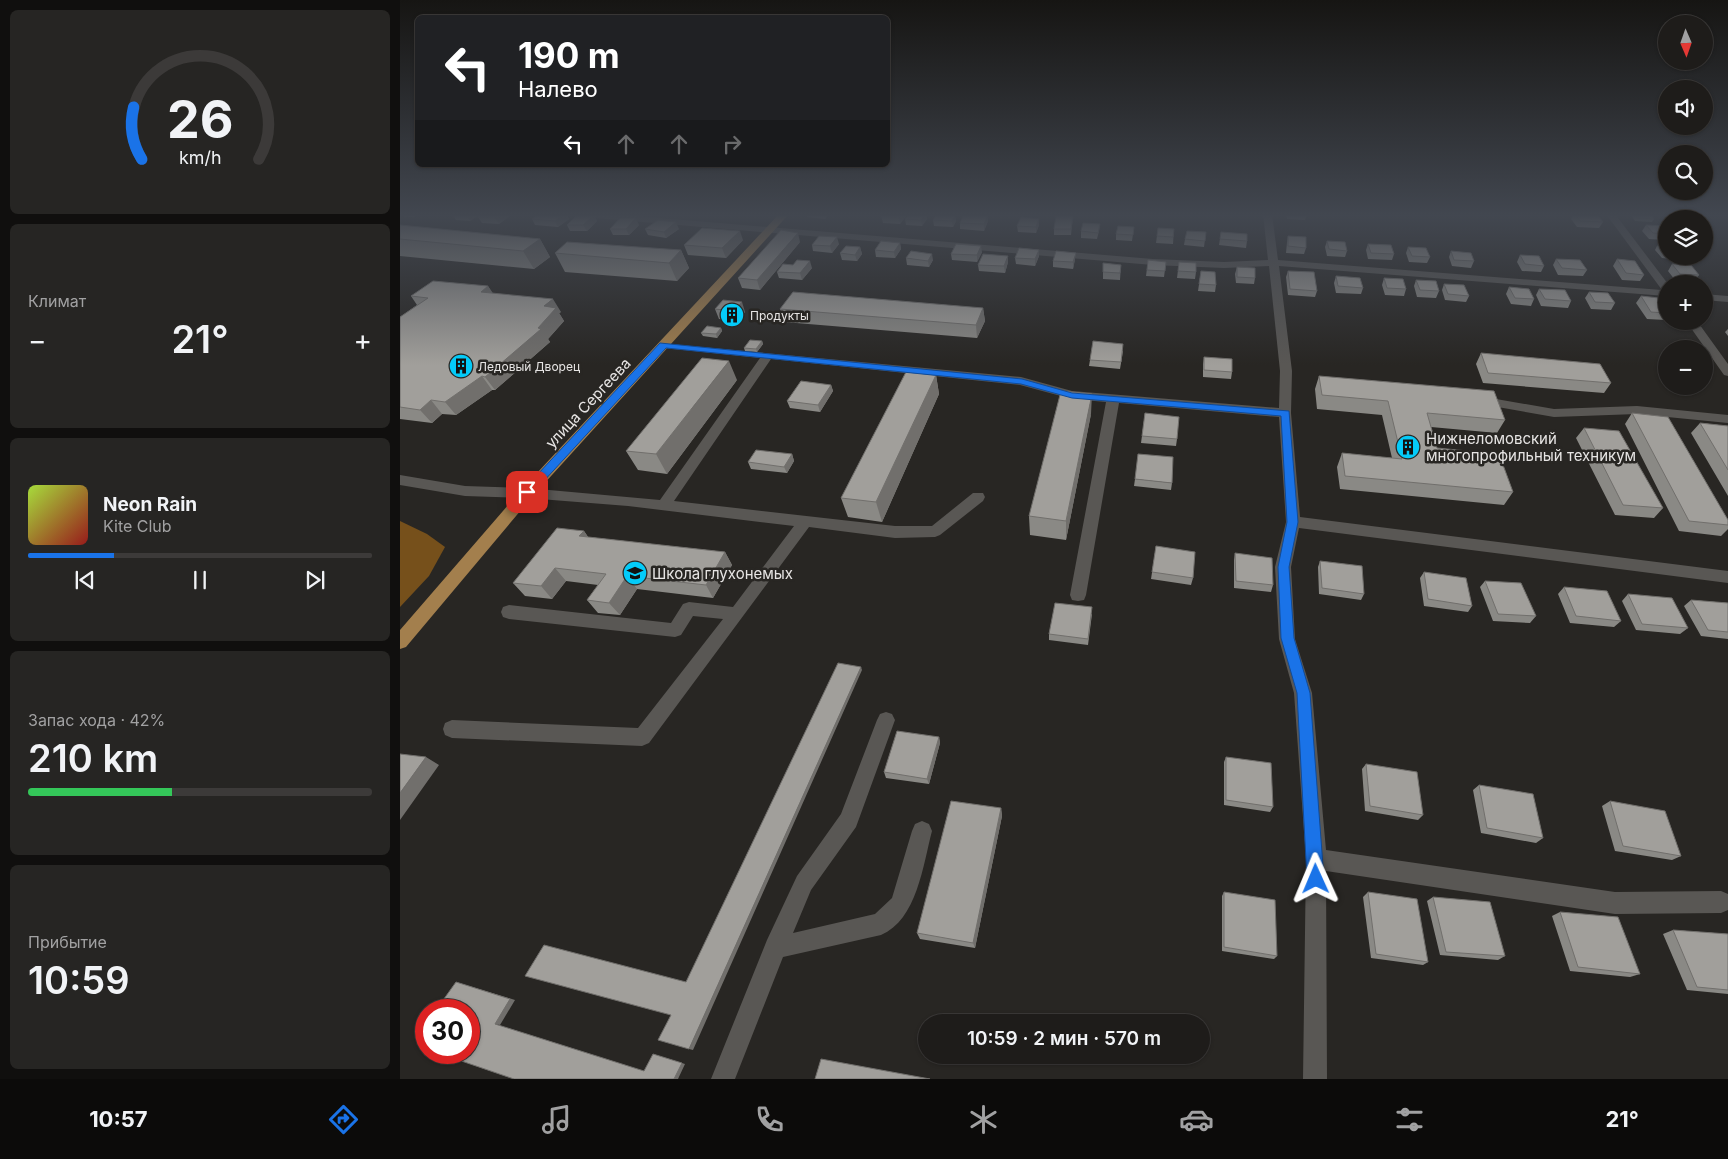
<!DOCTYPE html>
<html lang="ru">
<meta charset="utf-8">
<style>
:root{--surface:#1e1c1a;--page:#262523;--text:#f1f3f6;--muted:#a1a1a2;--line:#3c3a39;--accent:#1a73e8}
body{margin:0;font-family:Inter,sans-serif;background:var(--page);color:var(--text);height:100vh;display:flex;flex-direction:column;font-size:19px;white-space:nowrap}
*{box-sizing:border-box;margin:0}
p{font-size:16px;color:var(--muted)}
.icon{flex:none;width:28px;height:28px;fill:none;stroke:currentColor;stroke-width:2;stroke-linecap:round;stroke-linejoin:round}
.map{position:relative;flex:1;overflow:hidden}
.details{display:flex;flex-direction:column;gap:10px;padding:10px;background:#100f0e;width:400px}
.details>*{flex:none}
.banner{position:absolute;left:15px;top:15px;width:475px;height:152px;border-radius:8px;box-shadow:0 1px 4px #0004,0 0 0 1px var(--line);background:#202124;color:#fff;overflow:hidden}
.needle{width:32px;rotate:178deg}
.controls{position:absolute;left:1258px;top:15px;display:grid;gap:10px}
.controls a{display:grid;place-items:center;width:55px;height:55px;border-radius:50%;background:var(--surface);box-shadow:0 1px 4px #0004,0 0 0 1px var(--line);font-size:25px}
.speed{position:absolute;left:15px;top:999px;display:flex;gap:10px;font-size:25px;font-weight:700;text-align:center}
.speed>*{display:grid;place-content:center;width:65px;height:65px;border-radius:50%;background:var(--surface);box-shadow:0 1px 4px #0004,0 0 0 1px var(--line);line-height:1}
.speed .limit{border:8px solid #d22;background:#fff;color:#111}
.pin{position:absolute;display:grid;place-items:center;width:42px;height:42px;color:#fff;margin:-21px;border-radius:10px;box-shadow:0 2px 8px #0006}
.me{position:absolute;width:55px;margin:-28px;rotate:359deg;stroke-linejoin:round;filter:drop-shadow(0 0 4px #0008)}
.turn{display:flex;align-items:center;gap:18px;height:105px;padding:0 20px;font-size:22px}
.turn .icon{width:65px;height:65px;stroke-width:2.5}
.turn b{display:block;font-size:35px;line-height:42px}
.lanes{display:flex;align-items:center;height:48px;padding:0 20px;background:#0003;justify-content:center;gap:25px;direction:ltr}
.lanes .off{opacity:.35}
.big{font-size:38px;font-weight:600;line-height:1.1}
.details .widget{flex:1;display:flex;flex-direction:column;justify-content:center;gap:8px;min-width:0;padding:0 18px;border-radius:8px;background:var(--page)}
.details .dial{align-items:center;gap:0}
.dial svg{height:130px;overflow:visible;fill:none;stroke:var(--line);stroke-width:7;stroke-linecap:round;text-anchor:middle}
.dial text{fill:var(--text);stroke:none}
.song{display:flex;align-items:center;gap:15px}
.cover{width:60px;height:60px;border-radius:8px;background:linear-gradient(135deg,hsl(80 70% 55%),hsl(0 70% 35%))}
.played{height:5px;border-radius:2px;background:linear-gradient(90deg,var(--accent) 25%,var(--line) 25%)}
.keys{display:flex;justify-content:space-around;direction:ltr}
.heat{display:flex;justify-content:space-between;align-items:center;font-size:28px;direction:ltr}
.charge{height:8px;border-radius:4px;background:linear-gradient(90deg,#34c759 42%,var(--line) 0)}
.trip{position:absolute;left:518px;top:1014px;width:292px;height:50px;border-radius:25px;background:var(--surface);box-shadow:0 1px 4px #0004,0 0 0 1px var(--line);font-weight:600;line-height:50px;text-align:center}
.dock{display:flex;height:80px;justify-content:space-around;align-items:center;background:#0c0b0a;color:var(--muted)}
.dock .icon{width:35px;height:35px}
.dock .on{color:var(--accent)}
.dock b{font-size:22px;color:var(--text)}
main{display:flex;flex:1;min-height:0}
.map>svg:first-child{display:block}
.forest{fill:#76501b}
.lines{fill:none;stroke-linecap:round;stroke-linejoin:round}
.minor{fill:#595754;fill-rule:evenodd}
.major{fill:#a37f4d;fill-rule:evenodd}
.wall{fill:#8a8985}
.shaded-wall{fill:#716f6c}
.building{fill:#a19f9b;stroke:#716f6c}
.route{fill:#1a73e8;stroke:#114b97}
.labels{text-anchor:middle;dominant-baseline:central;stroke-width:5;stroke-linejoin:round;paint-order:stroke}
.far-poi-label{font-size:12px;fill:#e7e5e4;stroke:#282623;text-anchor:start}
.street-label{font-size:15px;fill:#e7e5e4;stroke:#282623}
.poi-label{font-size:15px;fill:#e7e5e4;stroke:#282623;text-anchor:start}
</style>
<main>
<section class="details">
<div class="widget dial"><svg viewBox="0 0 100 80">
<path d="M14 69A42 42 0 1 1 86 69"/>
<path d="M14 69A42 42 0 0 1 9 37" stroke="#1a73e8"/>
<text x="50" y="56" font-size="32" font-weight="700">26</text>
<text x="50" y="72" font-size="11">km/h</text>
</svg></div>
<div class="widget"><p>Климат</p>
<div class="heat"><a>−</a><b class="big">21°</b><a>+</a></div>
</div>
<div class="widget">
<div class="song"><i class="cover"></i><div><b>Neon Rain</b><p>Kite Club</p></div></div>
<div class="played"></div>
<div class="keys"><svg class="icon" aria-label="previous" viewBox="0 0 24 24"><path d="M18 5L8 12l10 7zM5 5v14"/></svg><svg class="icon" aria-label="pause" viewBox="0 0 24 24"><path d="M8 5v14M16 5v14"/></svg><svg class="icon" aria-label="next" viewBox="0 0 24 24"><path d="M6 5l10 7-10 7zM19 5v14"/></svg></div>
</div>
<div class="widget"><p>Запас хода · 42%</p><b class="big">210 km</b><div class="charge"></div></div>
<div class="widget"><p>Прибытие</p><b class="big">10:59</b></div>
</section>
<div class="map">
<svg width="1328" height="1079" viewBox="0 0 1328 1079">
<rect width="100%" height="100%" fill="#282623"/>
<path class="forest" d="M0 521 27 534 45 547 29 576 0 607Z"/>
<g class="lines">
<path class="minor" d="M180 214H212L753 259 824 262 868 260 863 214H872L878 260 1262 290 1206 214H1215L1268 284H1266V296L879 266 892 371 891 413 900 517 1328 571V583L899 528 891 567 895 639 912 693 926 850 1215 892 1321 891 1328 894V910L1321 913 1215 914 926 871 927 1079H903L906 859 894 693 879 639 875 567 886 522 879 417 719 403 686 595 684 600 678 601 672 600 670 595 706 402 672 399 620 385 371 359 274 501 495 526H532L573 493H583L585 497 583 501 540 535 535 537 495 538 409 527 249 743 242 746 52 738 45 735 43 729 45 723 52 720 238 728 323 619 293 616 281 635 275 637 109 619 103 617 101 612 103 607 109 605 271 623 283 604 289 602 333 607 394 526 228 506 127 498 65 496 0 485V475L65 486 127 488 260 500 360 358 263 348 257 345 259 343 621 377 672 391 879 408 880 371 869 266 824 268 753 265 184 217Z
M1304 294 1328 296V302L1304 300Z
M1286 321H1297L1328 364V376L1324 375Z
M1079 396 1154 409 1237 406 1328 415V423L1237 414 1154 417 1075 403 1073 400 1075 397Z
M486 712 492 714 495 720 456 827 411 890 393 933 475 914 492 898 512 831 515 824 522 821 529 824 532 831C523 865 517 920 481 935L383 957 335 1079H311L367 940 397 876 441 814 477 720 480 714Z"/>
<path class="major" d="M379 214H389L132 497 6 647 0 649V630L122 489Z"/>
</g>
<path class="wall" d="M0 214H19L14 217 0 216Z
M31 214H49L45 216H33Z
M52 214H78L79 215 70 221 56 220Z
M83 214H111V215L99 224 82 223 78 217Z
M140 214H166L169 219 158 227 135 225 132 219Z
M406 214H429L425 219 407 217Z
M886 214H906V217L905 220 887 219Z
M1174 214H1191L1203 222 1199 228 1177 227 1171 219Z
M1230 214H1250L1254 219 1252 222 1235 221Z
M194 215 197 221 187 231H170L167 225Z
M555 215 556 221 553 227 534 226 533 220Z
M481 216H506L500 224 483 223Z
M673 216 671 235H654V229Z
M505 219H527L522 226 506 225Z
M639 219V225L636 233 618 232 617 226Z
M588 221 584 231 560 229V223Z
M700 224 699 231 697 239 681 238V231Z
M0 225 140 239 150 257 134 269 0 256Z
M239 225 229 235H213L210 229Z
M1246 225 1266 226V240L1249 239 1242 231Z
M734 227 732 241 716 240V234Z
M758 228 774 229 773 244 756 243Z
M245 229H279L266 238 248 235Z
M806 232 804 247 784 245 785 239Z
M821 232 847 241 846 248 819 245Z
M888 236 906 248 904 254 886 253 887 242Z
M343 240 326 258 288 255 284 245Z
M927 241 947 251 945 257 927 256 925 247Z
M400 242 360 290 342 288 338 278Z
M500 243 501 249 495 258 476 257 475 250Z
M439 244 432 253 413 251 412 245Z
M968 244 994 254 992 260 968 259 966 250Z
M1257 246 1266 247V256H1283L1281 260 1262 258 1255 250Z
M460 247 462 254 457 261 442 260 440 253Z
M1008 247 1030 257 1027 263 1009 262 1006 253Z
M281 250 289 268 277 281 165 272 155 253Z
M639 250V256L635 266 616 264 615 258Z
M1051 251 1074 261 1071 268 1052 266 1049 257Z
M582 252 577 262 552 260 551 254Z
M1120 255 1144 266 1141 272 1122 271 1117 262Z
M506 258 533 260 529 267 507 265Z
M675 259 673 269 653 267V261Z
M1156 259 1187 270 1183 276 1158 275 1153 265Z
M1217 259 1244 275 1240 281 1222 280 1213 266Z
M748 260 766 262 764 277 746 276Z
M608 262 605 273 579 271 578 265Z
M779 262 796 272 795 279 777 278Z
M703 263 721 265 720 280 703 279Z
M1272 264 1299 275 1294 281 1275 280 1268 271Z
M837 267 855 278 854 284 836 283 835 274Z
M412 268 402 280 379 278 377 272Z
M801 271 816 285 815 292 798 291Z
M888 271 917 291 915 297 888 295 886 277Z
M936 276 963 288 961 294 936 293 934 283Z
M984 278 1006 289 1004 296 985 295 982 285Z
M1016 280 1039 291 1036 298 1017 297 1014 286Z
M1044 284 1069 296 1066 302 1045 300 1042 290Z
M88 286 92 293 161 312 159 313 164 321 148 339 150 342 95 390H92L56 415 42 414 32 423 0 419V317L17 305 11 296Z
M1109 287 1134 299 1131 306 1111 304 1106 294Z
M1139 289 1171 301 1168 308 1141 306 1136 295Z
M1189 292 1215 303 1211 310 1191 309 1185 298Z
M1241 296 1266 307V320L1247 319 1236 303Z
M583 308 585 321 577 338 384 322 380 309Z
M315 309 345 312 338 321 319 319Z
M321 328 322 331 317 338 303 336 301 333Z
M1328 329V336L1325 332Z
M362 341 363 344 357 352 345 351 344 348Z
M723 351 720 369 689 366 690 360Z
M1081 353 1211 383 1204 393 1083 383 1076 364Z
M804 357 832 372 831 379 803 377V364Z
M536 375 539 394 482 522 448 517 441 498Z
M919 376 1105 420 1097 433 1031 427 1037 448 1113 492 1104 505 940 489 937 467 942 453 992 458 982 415 917 409 915 389Z
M337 380 267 474 238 470 226 451Z
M431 385 433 391 420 412 390 408 387 401Z
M745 413 777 439 776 446 741 443Z
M1232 413 1328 520V529L1321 536 1279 531 1225 424Z
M691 414 666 540 630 535 629 516Z
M1300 423 1328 426V496L1291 433Z
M1184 428 1263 508 1254 518 1215 515 1176 438Z
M392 454 394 461 387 473 351 469 348 462Z
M735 479 772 483 771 490 734 486Z
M184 531 188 537 325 552 332 565 313 598 237 589 220 615 198 613 187 600 198 585 166 581 152 599 125 596 113 583Z
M756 546 793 578 791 585 751 579Z
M835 553 873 585 871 592 834 588V560Z
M920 561 964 594 961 600 919 594 918 567Z
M1024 572 1072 606 1068 612 1024 606 1020 578Z
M1085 581 1136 616 1130 623 1093 621 1080 587Z
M1164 587 1221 621 1214 627 1170 623 1158 594Z
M1228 594 1288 628 1280 634 1236 630 1222 601Z
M1291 600 1328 603V639L1301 636 1284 606Z
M692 614 688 645 649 640V634Z
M539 737 540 743 529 784 486 778 484 772Z
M826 757 873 807 870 812 824 805V762Z
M966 764 1023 815 1018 820 965 811 962 769Z
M1079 785 1143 838 1136 843 1081 833 1073 790Z
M1210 801 1281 856 1272 860 1215 851 1202 806Z
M601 808 602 816 575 948 520 939 517 933Z
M824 892 877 956 874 959 822 951V896Z
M968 892 1028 962 1023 965 971 958 963 897Z
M1033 897 1105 956 1098 960 1040 955 1027 901Z
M1160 912 1240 974 1230 977 1170 971 1152 916Z
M1273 930 1328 934V994L1287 990 1263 934Z"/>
<path class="shaded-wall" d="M12 214H19L14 217Z
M43 214H49L45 216Z
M68 214H78L79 215 70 221 66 215Z
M101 214H111V215L99 224 95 218Z
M164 214H166L169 219 158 227 155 221Z
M424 214H429L425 219Z
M502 214H505L506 216 500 224 499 218Z
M526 214H527V219L522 226 521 220Z
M194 215 197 221 187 231 183 225Z
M555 215 556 221 553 227 552 221Z
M588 215V221L584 231V224Z
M236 218 239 225 229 235 226 229Z
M639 219V225L636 233V227Z
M276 222 279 229 266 238 264 232Z
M340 231 343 240 326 258 322 248Z
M398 233 400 242 360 290 357 280Z
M437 237 439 244 432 253 430 246Z
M140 239 150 257 134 269 123 251Z
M500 243 501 249 495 258 494 252Z
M581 246 582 252 577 262V255Z
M460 247 462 254 457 261 455 255Z
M281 250 289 268 277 281 269 263Z
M639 250V256L635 266V259Z
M676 253 675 259 673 269V262Z
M532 254 533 260 529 267 528 261Z
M608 256V262L605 273 604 266Z
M410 261 412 268 402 280 400 273Z
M88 286 97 299 81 292Z
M153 299 161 312 159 313 164 321 148 339 150 342 95 390 85 377 138 328 144 306Z
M342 302 345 312 338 321 334 311Z
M583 308 585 321 577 338 576 325Z
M321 328 322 331 317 338 316 334Z
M362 341 363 344 357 352 356 349Z
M329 361 337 380 267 474 256 454Z
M536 375 539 394 482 522 476 502Z
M82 376 92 390 56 415 45 402Z
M431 385 433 391 420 412 418 405Z
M692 394 691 414 666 540V521Z
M31 400 42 414 32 423 20 410Z
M392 454 394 461 387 473 384 467Z
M184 531 193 544 179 536Z
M325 552 332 565 313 598 306 585Z
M155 568 166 581 152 599 141 586Z
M227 576 237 589 220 615 209 603Z
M461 667 462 670 293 1050 289 1049Z
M539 737 540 743 529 784 527 779Z
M26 757 39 765 0 820V793Z
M601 808 602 816 575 948 573 943Z
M56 982 115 1000 100 1025 95 1024Z
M253 1054 285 1064 278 1079H274Z"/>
<path class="building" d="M52 214H68L66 215Z
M83 214H101L95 218 78 217Z
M140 214H164L155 221 132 219Z
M178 214 194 215 183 225H167Z
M483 214H502L499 218 481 216Z
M510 214H526L521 220 505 219Z
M537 214 555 215 552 221 533 220Z
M564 214 588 215 584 224 560 223Z
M887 214H906V217L888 216Z
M1175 214H1197L1203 222 1180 221Z
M1234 214H1250L1254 219 1237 218Z
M656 216H673L671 229H654Z
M621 217 639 219 636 227 617 226Z
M220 218H236L226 229H210Z
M258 220 276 222 264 232 245 229Z
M683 223 700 224 698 233 681 231Z
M0 225 140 239 123 251 0 239Z
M1246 225 1266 226V234L1253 233Z
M718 226 734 227 733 235 716 234Z
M302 228 340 231 322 248 284 245Z
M758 228 774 229 773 237 757 236Z
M381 230 398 233 357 280 338 278Z
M787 231 806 232 805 241 785 239Z
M821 232 847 234V241L820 239Z
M419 236 437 237 430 246 412 245Z
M888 236 906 237V248L888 246Z
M481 241 500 243 494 252 475 250Z
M927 241 945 242 947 251 929 249Z
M167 242 281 250 269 263 155 253Z
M556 244 581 246 577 255 551 254Z
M968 244 991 245 994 254 971 253Z
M446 246 460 247 455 255 440 253Z
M1257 246 1266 247V255H1264Z
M1008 247 1026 248 1030 257 1012 256Z
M619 248 639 250 635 259 615 258Z
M511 251 532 254 528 261 506 258Z
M656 251 676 253 673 262 653 261Z
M1051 251 1071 253 1074 261 1054 260Z
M583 254 608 256 604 266 578 265Z
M1120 255 1139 256 1144 266 1125 264Z
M1156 259 1180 260 1187 270 1162 268Z
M1217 259 1235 261 1244 275 1226 273Z
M397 260 410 261 400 273 377 272 383 264 393 265Z
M748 260 766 262 765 271 747 270Z
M779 262 796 263V272L778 271Z
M703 263 721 265 720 273 703 272Z
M1272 264 1291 265 1299 275 1280 274Z
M837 267 855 268V278L837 277Z
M801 271 815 272 816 285 799 284Z
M888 271 914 272 917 291 890 289Z
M936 276 960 278 963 288 938 286Z
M984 278 1003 279 1006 289 987 288Z
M1016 280 1036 281 1039 291 1020 290Z
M33 281 88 286 81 292 153 299 144 306 156 308 138 328 141 329 85 377 82 376 45 402 31 400 20 410 0 407V317L28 298 11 296Z
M1044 284 1064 285 1069 296 1048 294Z
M1109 287 1129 289 1134 299 1115 298Z
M1139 289 1165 290 1171 301 1145 299Z
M393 292 583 308 576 325 380 309Z
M1189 292 1208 293 1215 303 1195 302Z
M1241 296 1259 298 1266 307V313L1251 312Z
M323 300 342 302 334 311 315 309Z
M307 326 321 328 316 334 301 333Z
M350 340 362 341 356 349 344 348Z
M693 341 723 344 721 362 690 360Z
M1081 353 1200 364 1211 383 1088 373Z
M804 357 832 359V372L804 370Z
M302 358 329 361 256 454 226 451Z
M506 372 536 375 476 502 441 498Z
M919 376 1094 391 1105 420 1027 413 1037 448 1099 454 1113 492 945 476 942 453 1002 459 988 401 922 395Z
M401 381 431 385 418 405 387 401Z
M661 391 692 394 666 521 629 516Z
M745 413 779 417 777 439 742 436Z
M1232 413 1268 417 1328 520V525L1289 521Z
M1300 423 1328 426V470Z
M1184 428 1219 431 1263 508 1223 505Z
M356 450 392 454 384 467 348 462Z
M738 454 773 457 772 483 735 479Z
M157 528 184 531 179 536 325 552 306 585 227 576 209 603 187 600 206 574 155 568 141 586 113 583Z
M756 546 795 552 793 578 752 572Z
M835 553 872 558 873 585 836 581Z
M920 561 962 566 964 594 922 588Z
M1024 572 1066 578 1072 606 1028 599Z
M1085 581 1121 583 1136 616 1098 614Z
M1164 587 1207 591 1221 621 1176 616Z
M1228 594 1272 598 1288 628 1242 624Z
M1291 600 1328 603V632L1308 630Z
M655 603 692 607 688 639 649 634Z
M438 663 461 667 289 1049 258 1040 271 1015 125 976 144 945 286 982Z
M497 731 539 737 527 779 484 772Z
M0 754 26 757 0 793Z
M826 757 871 763 873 807 826 800Z
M966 764 1017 772 1023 815 970 806Z
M1079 785 1133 794 1143 838 1087 828Z
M551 801 601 808 573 943 517 933Z
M1210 801 1265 811 1281 856 1223 846Z
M824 892 875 900 877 956 824 947Z
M968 892 1017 899 1028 962 976 954Z
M1033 897 1090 902 1105 956 1046 952Z
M1160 912 1218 917 1240 974 1178 967Z
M1273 930 1328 934V990L1297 987Z
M56 982 110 999 95 1024 244 1071 253 1054 282 1063 274 1079H114L44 1055 45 1052H69V1010H36Z
M421 1059 530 1079H415Z"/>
<linearGradient id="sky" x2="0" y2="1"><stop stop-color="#161513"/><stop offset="0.59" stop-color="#424750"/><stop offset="1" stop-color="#424750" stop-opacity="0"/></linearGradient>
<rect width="1328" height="365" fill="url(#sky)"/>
<path class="route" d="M260 343 622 379 672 393 889 411 898 522 889 567 894 638 910 693 924 879 921 885 916 887 910 885 907 879 897 693 881 638 878 567 887 522 881 416 672 398 621 384 266 348 131 495H123L122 492 123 490Z"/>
<defs>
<g id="building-disc" transform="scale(1.25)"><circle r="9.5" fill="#04cbf9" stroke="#282623"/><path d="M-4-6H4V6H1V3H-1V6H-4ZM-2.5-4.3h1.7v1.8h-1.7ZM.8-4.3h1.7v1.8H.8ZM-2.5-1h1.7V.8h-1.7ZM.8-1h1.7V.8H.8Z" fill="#111"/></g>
<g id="school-disc" transform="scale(1.25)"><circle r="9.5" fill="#04cbf9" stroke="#282623"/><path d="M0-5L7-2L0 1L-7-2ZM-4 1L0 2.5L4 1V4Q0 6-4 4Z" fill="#111"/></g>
</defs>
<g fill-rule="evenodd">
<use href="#building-disc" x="332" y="315"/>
<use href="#building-disc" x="61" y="366"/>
<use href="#building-disc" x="1008" y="447"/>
<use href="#school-disc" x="235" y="573"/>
</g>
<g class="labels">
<g class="far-poi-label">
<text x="350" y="315">Продукты</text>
<text x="78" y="366">Ледовый Дворец</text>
</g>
<g class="street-label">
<text transform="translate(188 403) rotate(-47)">улица Сергеева</text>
</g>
<g class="poi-label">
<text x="1026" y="438">Нижнеломовский<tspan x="1026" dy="17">многопрофильный техникум</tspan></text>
<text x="252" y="573">Школа глухонемых</text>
</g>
</g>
</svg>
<div class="controls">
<a><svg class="needle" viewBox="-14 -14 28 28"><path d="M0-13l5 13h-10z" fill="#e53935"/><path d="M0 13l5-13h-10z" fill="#a1a1a2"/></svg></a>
<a><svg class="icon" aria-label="sound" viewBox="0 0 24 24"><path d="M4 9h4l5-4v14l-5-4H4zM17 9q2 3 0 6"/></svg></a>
<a><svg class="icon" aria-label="search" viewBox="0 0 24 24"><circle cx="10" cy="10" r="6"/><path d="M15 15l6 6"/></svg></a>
<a><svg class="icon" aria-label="layers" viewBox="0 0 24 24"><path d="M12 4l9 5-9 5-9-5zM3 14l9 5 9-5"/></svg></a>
<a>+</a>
<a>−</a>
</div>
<div class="speed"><div class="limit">30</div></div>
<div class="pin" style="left:127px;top:492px;background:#d93025"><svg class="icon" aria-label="arrive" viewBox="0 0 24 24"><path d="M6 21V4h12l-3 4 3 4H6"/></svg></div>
<svg class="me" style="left:916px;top:879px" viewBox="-20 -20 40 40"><path d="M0-17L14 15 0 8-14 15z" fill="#1a73e8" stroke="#fff" stroke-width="4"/></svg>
<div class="trip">10:59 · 2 мин · 570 m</div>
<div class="banner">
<div class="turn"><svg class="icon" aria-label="left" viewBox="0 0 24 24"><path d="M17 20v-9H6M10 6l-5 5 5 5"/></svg><div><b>190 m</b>Налево</div></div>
<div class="lanes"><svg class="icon" aria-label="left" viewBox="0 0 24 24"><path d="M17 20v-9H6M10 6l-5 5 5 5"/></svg><svg class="icon off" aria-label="ahead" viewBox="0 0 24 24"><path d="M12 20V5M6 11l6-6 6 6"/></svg><svg class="icon off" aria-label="ahead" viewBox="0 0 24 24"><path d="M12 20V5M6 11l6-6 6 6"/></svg><svg class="icon off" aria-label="right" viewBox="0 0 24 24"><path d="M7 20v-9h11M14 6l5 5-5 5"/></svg></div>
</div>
</div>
</main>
<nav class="dock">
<b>10:57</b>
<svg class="icon on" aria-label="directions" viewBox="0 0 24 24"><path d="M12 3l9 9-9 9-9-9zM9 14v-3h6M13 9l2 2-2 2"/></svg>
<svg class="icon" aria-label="music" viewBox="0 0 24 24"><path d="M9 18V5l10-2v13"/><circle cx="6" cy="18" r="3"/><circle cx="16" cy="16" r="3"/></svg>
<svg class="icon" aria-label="phone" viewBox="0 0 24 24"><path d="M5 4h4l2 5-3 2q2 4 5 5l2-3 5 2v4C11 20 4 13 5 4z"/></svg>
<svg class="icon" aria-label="climate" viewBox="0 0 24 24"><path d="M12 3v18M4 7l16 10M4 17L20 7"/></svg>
<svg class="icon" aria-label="car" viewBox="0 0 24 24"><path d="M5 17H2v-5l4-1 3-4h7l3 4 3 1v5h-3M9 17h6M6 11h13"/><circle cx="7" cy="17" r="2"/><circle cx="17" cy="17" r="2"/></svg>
<svg class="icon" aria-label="filters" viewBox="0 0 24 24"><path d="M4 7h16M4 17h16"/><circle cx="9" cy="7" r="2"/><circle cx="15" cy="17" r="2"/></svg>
<b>21°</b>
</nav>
